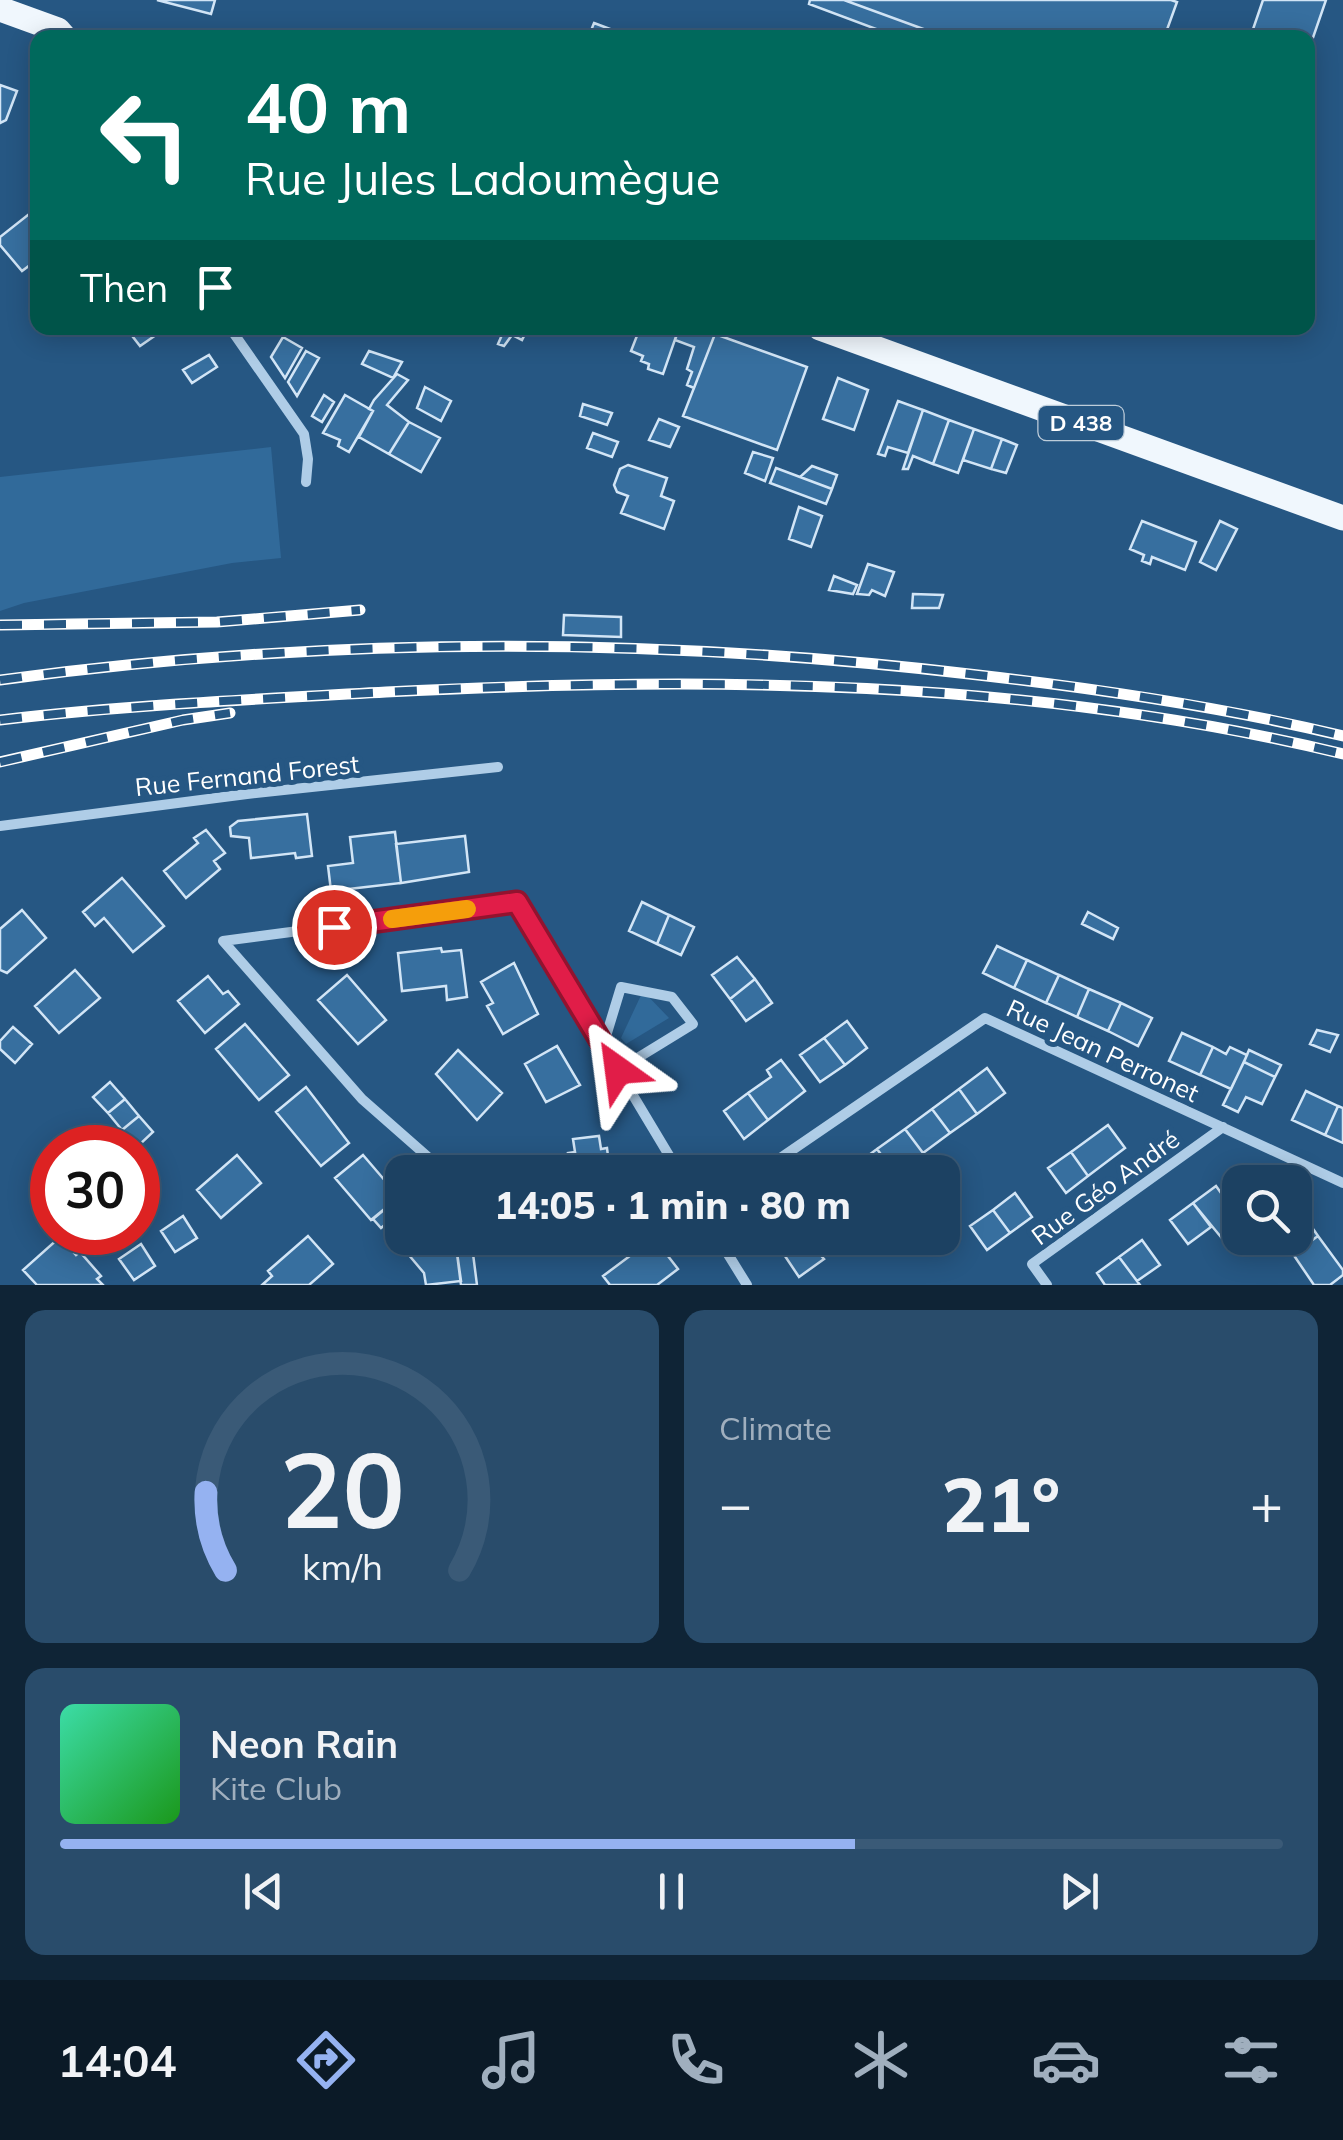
<!DOCTYPE html>
<meta charset="utf-8">
<style>
:root{--surface:#1c4162;--page:#294c6b;--text:#f1f3f6;--muted:#a0afbe;--line:#3a5a77;--accent:#95b2f1}
body{margin:0;font-family:Mulish,sans-serif;background:var(--page);color:var(--text);height:100vh;display:flex;flex-direction:column;font-size:38px;white-space:nowrap}
*{box-sizing:border-box;margin:0}
p{font-size:32px;color:var(--muted)}
.icon{flex:none;width:55px;height:55px;fill:none;stroke:currentColor;stroke-width:2;stroke-linecap:round;stroke-linejoin:round}
.map{position:relative;height:1285px;overflow:hidden}
.details{display:flex;flex-direction:column;gap:25px;padding:25px;background:#0f2436;flex:1}
.details>*{flex:none}
.hud{position:absolute;left:30px;top:30px;width:1285px;height:305px;border-radius:20px;box-shadow:0 5px 25px #0003,0 0 0 2px var(--line);background:#00695c;color:#fff;overflow:hidden}
.controls{position:absolute;left:1222px;top:1165px;display:grid;gap:20px}
.controls a{display:grid;place-items:center;width:90px;height:90px;border-radius:20px;background:var(--surface);box-shadow:0 5px 25px #0003,0 0 0 2px var(--line);font-size:50px}
.speed{position:absolute;left:30px;top:1125px;display:flex;gap:20px;font-size:50px;font-weight:700;text-align:center}
.speed>*{display:grid;place-content:center;width:130px;height:130px;border-radius:50%;background:var(--surface);box-shadow:0 5px 25px #0003,0 0 0 2px var(--line);line-height:1}
.speed .limit{border:15px solid #d22;background:#fff;color:#111}
.pin{position:absolute;display:grid;place-items:center;width:85px;height:85px;color:#fff;margin:-42px;border:5px solid #fff;border-radius:50%;box-shadow:0 2px 10px #0007}
.me{position:absolute;width:110px;margin:-55px;rotate:329deg;stroke-linejoin:round;filter:drop-shadow(0 0 8px #0008)}
.turn{display:flex;align-items:center;gap:35px;height:210px;padding:0 50px;font-size:45px}
.turn .icon{width:130px;height:130px;stroke-width:2.5}
.turn b{display:block;font-size:70px;line-height:85px}
.then{display:flex;align-items:center;height:95px;padding:0 50px;background:#0003;gap:20px;font-size:38px}
.big{font-size:75px;font-weight:800;line-height:1.1}
.details .card{flex:1;display:flex;flex-direction:column;justify-content:center;gap:15px;min-width:0;padding:0 35px;border-radius:20px;background:var(--page)}
.details .dial{align-items:center;gap:0}
.dial svg{height:260px;overflow:visible;fill:none;stroke:var(--line);stroke-width:7;stroke-linecap:round;text-anchor:middle}
.dial text{fill:var(--text);stroke:none}
.song{display:flex;align-items:center;gap:30px}
.cover{width:120px;height:120px;border-radius:15px;background:linear-gradient(135deg,hsl(160 70% 55%),hsl(120 70% 35%))}
.played{height:10px;border-radius:5px;background:linear-gradient(90deg,var(--accent) 65%,var(--line) 65%)}
.keys{display:flex;justify-content:space-around;direction:ltr}
.heat{display:flex;justify-content:space-between;align-items:center;font-size:55px;direction:ltr}
.details .tiles{flex:1;display:grid;gap:25px;grid-template-columns:1fr 1fr}
.card:last-child{grid-column:span 2}
.trip{position:absolute;left:385px;top:1155px;width:575px;height:100px;border-radius:20px;background:var(--surface);box-shadow:0 5px 25px #0003,0 0 0 2px var(--line);font-weight:800;line-height:100px;text-align:center}
.tabs{display:flex;height:160px;justify-content:space-around;align-items:center;background:#0b1a27;color:var(--muted)}
.tabs .icon{width:70px;height:70px}
.tabs .current{color:var(--accent)}
.tabs b{font-size:45px;color:var(--text)}
.map>svg:first-child{display:block}
.green{fill:#316a9a}
.building{fill:#376f9f;stroke:#d2e5f6;stroke-width:2.5}
.lines{fill:none;stroke-linecap:round;stroke-linejoin:round}
.minor{stroke:#afcde7;stroke-width:10}
.primary{stroke:#f0f7fd;stroke-width:25}
.rail-casing{stroke:#fff;stroke-width:11}
.rail{stroke:#265783;stroke-width:8;stroke-dasharray:22;stroke-linecap:butt}
.route-casing{stroke:#92132f;stroke-width:25}
.route{stroke:#e11d48;stroke-width:18}
.slow{stroke:#f59e0b;stroke-width:18}
.labels{text-anchor:middle;dominant-baseline:central;stroke-width:10;stroke-linejoin:round;paint-order:stroke}
.shield{fill:#265783;stroke:#becdda;stroke-width:2.5}
.shield-label{font-size:22px;font-weight:bold;fill:#fff}
.street-label{font-size:25px;fill:#fff;stroke:#265783}
</style>
<div class="map">
<svg width="1343" height="1285" viewBox="0 0 1343 1285">
<rect width="100%" height="100%" fill="#265783"/>
<path class="green" d="M271 447 281 558 232 563 24 603 0 611V477Z
M643 991 669 1018 626 1044 621 1038Z"/>
<path class="building" d="M157 0H215L211 14Z
M810 0H844L948 38H900L809 4Z
M844 0H1171L1177 2 1164 38H948Z
M1263 0H1326L1308 52V38H1250Z
M594 23 634 38H588Z
M0 85 17 91 6 120 0 123Z
M38 207V259L22 271 0 245V237Z
M126 328H166L140 346Z
M505 328H528L522 340 512 335 504 346 498 344Z
M640 328H679L663 374 648 369 649 364 641 361 643 356 631 351Z
M679 328H698L715 334 694 388 687 385 692 372 687 369 694 347 675 340Z
M715 334 807 367 777 450 683 416Z
M283 337 302 348 285 378 271 357Z
M306 351 319 358 297 396 288 382Z
M369 351 402 362 393 378 362 364Z
M209 355 217 367 192 383 183 370Z
M397 374 408 380 387 405 409 422 389 454 359 437 373 411 369 409 374 400Z
M838 378 868 390 854 430 823 419Z
M425 387 451 401 441 421 417 408Z
M324 395 334 402 322 422 312 416Z
M345 395 373 411 349 452 338 446 340 440 323 433Z
M898 401 923 410 908 453 888 447 885 456 878 454Z
M583 404 612 413 607 425 580 416Z
M923 410 949 420 933 464 913 456 908 469H903Z
M659 419 679 427 670 447 649 440Z
M949 420 974 429 958 473 933 464Z
M409 422 440 438 421 472 389 454Z
M974 429 1002 439 991 469 963 460Z
M593 433 618 442 612 457 587 448Z
M1002 439 1017 445 1006 473 991 469Z
M753 452 773 458 765 481 745 473Z
M628 465 667 478 661 496 674 501 664 529 621 513 628 496 617 492 614 485 620 469Z
M812 466 837 475 832 489 800 477Z
M776 468 832 489 826 504 770 483Z
M799 507 822 516 811 547 789 539Z
M1142 521 1196 542 1185 570 1152 557 1150 564 1142 561 1144 555 1130 549Z
M1220 521 1237 529 1216 570 1200 562Z
M868 564 894 572 885 596 872 590 869 595 857 594Z
M834 576 857 585 853 594 829 590Z
M913 594 943 595 939 608H912Z
M564 615 621 617V637L563 635Z
M307 814 312 856 296 858 295 853 251 858 249 838 231 836 230 827 238 821Z
M206 830 225 853 214 861 220 869 186 898 164 871 198 843 194 838Z
M395 832 401 883 331 891 328 866 353 863 350 837Z
M465 836 469 872 401 883 396 844Z
M122 878 164 926 133 952 104 918 95 926 83 912Z
M642 902 669 915 657 944 629 931Z
M22 910 46 938 7 973 0 970V929Z
M1088 912 1118 928 1113 939 1082 924Z
M669 915 694 927 681 955 657 944Z
M997 946 1027 960 1014 988 983 973Z
M441 948 442 952 461 950 467 997 447 1000 446 986 402 991 398 953Z
M737 957 755 979 730 999 712 975Z
M1027 960 1059 975 1046 1003 1014 988Z
M514 963 538 1014 503 1034 487 1006 493 1003 481 982Z
M75 970 100 998 59 1033 35 1006Z
M347 975 386 1020 358 1044 318 1000Z
M1059 975 1089 989 1077 1017 1046 1003Z
M208 976 223 994 228 991 239 1004 205 1033 178 1001Z
M755 979 772 1003 746 1021 730 999Z
M1089 989 1121 1003 1108 1031 1077 1017Z
M1121 1003 1152 1018 1138 1046 1108 1031Z
M847 1021 867 1048 845 1065 824 1038Z
M245 1024 289 1075 259 1100 216 1049Z
M13 1027 32 1044 15 1063 0 1049V1041Z
M1317 1030 1338 1035 1330 1052 1310 1044Z
M1182 1033 1213 1047 1200 1075 1169 1061Z
M824 1038 845 1065 820 1082 800 1055Z
M557 1046 580 1085 546 1102 525 1064Z
M1213 1047 1226 1054 1230 1047 1247 1055 1231 1089 1200 1075Z
M458 1050 502 1093 477 1120 436 1074Z
M1249 1050 1281 1065 1275 1077 1244 1062Z
M781 1060 805 1091 768 1120 748 1093 771 1077 767 1070Z
M1244 1062 1275 1077 1262 1104 1246 1097 1238 1112 1223 1105Z
M987 1068 1005 1093 977 1114 959 1089Z
M110 1082 125 1099 108 1113 93 1097Z
M306 1087 349 1143 321 1166 276 1112Z
M959 1089 977 1114 950 1133 932 1109Z
M1306 1091 1338 1106 1325 1135 1292 1120Z
M748 1093 768 1120 744 1139 724 1111Z
M125 1099 139 1116 122 1130 108 1113Z
M1338 1106 1343 1108V1143L1325 1135Z
M932 1109 950 1133 923 1153 905 1129Z
M139 1116 153 1132 137 1147 122 1130Z
M1108 1125 1125 1148 1088 1176 1071 1152Z
M905 1129 923 1153 894 1172 877 1149Z
M599 1136 601 1149 607 1148 610 1172H571L568 1153 575 1152 573 1139Z
M877 1149 894 1172H851L849 1170Z
M1071 1152 1088 1176 1066 1193 1048 1168Z
M237 1155 261 1183 221 1218 197 1190Z
M363 1155 399 1197 371 1220 335 1178Z
M1216 1186 1234 1211 1227 1216 1237 1231 1225 1242 1193 1203Z
M1015 1193 1032 1217 1010 1233 993 1210Z
M397 1199 402 1211 381 1228 373 1219Z
M1193 1203 1211 1227 1188 1244 1170 1220Z
M993 1210 1010 1233 987 1250 970 1226Z
M1302 1213 1318 1236 1293 1254 1282 1238H1295V1218Z
M183 1216 197 1238 175 1252 161 1231Z
M308 1236 333 1264 309 1285H262L272 1276 268 1271Z
M1318 1236 1343 1270V1275L1330 1285H1314L1293 1254Z
M60 1237 76 1255 80 1252 101 1276 97 1279 103 1285H37L23 1270Z
M402 1237 455 1238 461 1281 426 1285 424 1273 397 1241Z
M455 1238H471L477 1285H461Z
M502 1238H555L556 1244 504 1249Z
M654 1238 678 1269 657 1285H610L603 1276Z
M771 1238H805L783 1253Z
M805 1238 824 1259 799 1277 783 1253Z
M1142 1240 1160 1265 1137 1281 1119 1257Z
M141 1244 155 1266 134 1280 119 1259Z
M1119 1257 1140 1285H1105L1097 1273Z"/>
<g class="lines">
<path class="minor" d="M230 328 304 434 308 459 306 482
M0 826 247 794 498 767
M603 1046 621 987 672 997 693 1024 618 1070
M445 1172 362 1099 223 941 517 902 679 1172
M500 1172 534 1168
M760 1172 985 1018 1343 1183
M718 1238 747 1285
M1047 1285 1032 1264 1223 1127"/>
<path class="primary" d="M0 9 58 30 65 38
M820 328 1343 518"/>
<g class="rail-casing">
<path id="rail" d="M0 625 217 622 360 610
M0 680C325 636 653 636 978 675 1100 689 1223 707 1343 736
M0 720C128 705 257 699 386 692 706 676 1029 678 1343 754
M0 762 183 720 230 713"/>
</g>
<use href="#rail" class="rail"/>
</g>
<g class="lines">
<g class="route-casing">
<path id="route" d="M334 927 517 902 618 1070"/>
</g>
<use href="#route" class="route"/>
<path class="slow" d="M392 919 467 909"/>
</g>
<g class="labels">
<rect class="shield" x="1038.5" y="406" width="85" height="34" rx="8"/>
<g class="shield-label">
<text x="1081" y="423">D 438</text>
</g>
<g class="street-label">
<text transform="translate(247 775) rotate(-6)">Rue Fernand Forest</text>
<text transform="translate(1103 1050) rotate(25)">Rue Jean Perronet</text>
<text transform="translate(1105 1187) rotate(-36)">Rue Géo André</text>
</g>
</g>
</svg>
<div class="controls">
<a><svg class="icon" aria-label="search" viewBox="0 0 24 24"><circle cx="10" cy="10" r="6"/><path d="M15 15l6 6"/></svg></a>
</div>
<div class="speed"><div class="limit">30</div></div>
<div class="pin" style="left:334px;top:927px;background:#d93025"><svg class="icon" aria-label="arrive" viewBox="0 0 24 24"><path d="M6 21V4h12l-3 4 3 4H6"/></svg></div>
<svg class="me" style="left:618px;top:1070px" viewBox="-20 -20 40 40"><path d="M0-17L14 15 0 8-14 15z" fill="#e11d48" stroke="#fff" stroke-width="4"/></svg>
<div class="trip">14:05 · 1 min · 80 m</div>
<div class="hud">
<div class="turn"><svg class="icon" aria-label="left" viewBox="0 0 24 24"><path d="M17 20v-9H6M10 6l-5 5 5 5"/></svg><div><b>40 m</b>Rue Jules Ladoumègue</div></div>
<div class="then">Then<svg class="icon" aria-label="arrive" viewBox="0 0 24 24"><path d="M6 21V4h12l-3 4 3 4H6"/></svg></div>
</div>
</div>
<section class="details">
<div class="tiles">
<div class="card dial"><svg viewBox="0 0 100 80">
<path d="M14 69A42 42 0 1 1 86 69"/>
<path d="M14 69A42 42 0 0 1 8 45" stroke="#95b2f1"/>
<text x="50" y="56" font-size="32" font-weight="700">20</text>
<text x="50" y="72" font-size="11">km/h</text>
</svg></div>
<div class="card"><p>Climate</p>
<div class="heat"><a>−</a><b class="big">21°</b><a>+</a></div>
</div>
<div class="card">
<div class="song"><i class="cover"></i><div><b>Neon Rain</b><p>Kite Club</p></div></div>
<div class="played"></div>
<div class="keys"><svg class="icon" aria-label="previous" viewBox="0 0 24 24"><path d="M18 5L8 12l10 7zM5 5v14"/></svg><svg class="icon" aria-label="pause" viewBox="0 0 24 24"><path d="M8 5v14M16 5v14"/></svg><svg class="icon" aria-label="next" viewBox="0 0 24 24"><path d="M6 5l10 7-10 7zM19 5v14"/></svg></div>
</div>
</div>
</section>
<nav class="tabs">
<b>14:04</b>
<svg class="icon current" aria-label="directions" viewBox="0 0 24 24"><path d="M12 3l9 9-9 9-9-9zM9 14v-3h6M13 9l2 2-2 2"/></svg>
<svg class="icon" aria-label="music" viewBox="0 0 24 24"><path d="M9 18V5l10-2v13"/><circle cx="6" cy="18" r="3"/><circle cx="16" cy="16" r="3"/></svg>
<svg class="icon" aria-label="phone" viewBox="0 0 24 24"><path d="M5 4h4l2 5-3 2q2 4 5 5l2-3 5 2v4C11 20 4 13 5 4z"/></svg>
<svg class="icon" aria-label="climate" viewBox="0 0 24 24"><path d="M12 3v18M4 7l16 10M4 17L20 7"/></svg>
<svg class="icon" aria-label="car" viewBox="0 0 24 24"><path d="M5 17H2v-5l4-1 3-4h7l3 4 3 1v5h-3M9 17h6M6 11h13"/><circle cx="7" cy="17" r="2"/><circle cx="17" cy="17" r="2"/></svg>
<svg class="icon" aria-label="filters" viewBox="0 0 24 24"><path d="M4 7h16M4 17h16"/><circle cx="9" cy="7" r="2"/><circle cx="15" cy="17" r="2"/></svg>
</nav>
